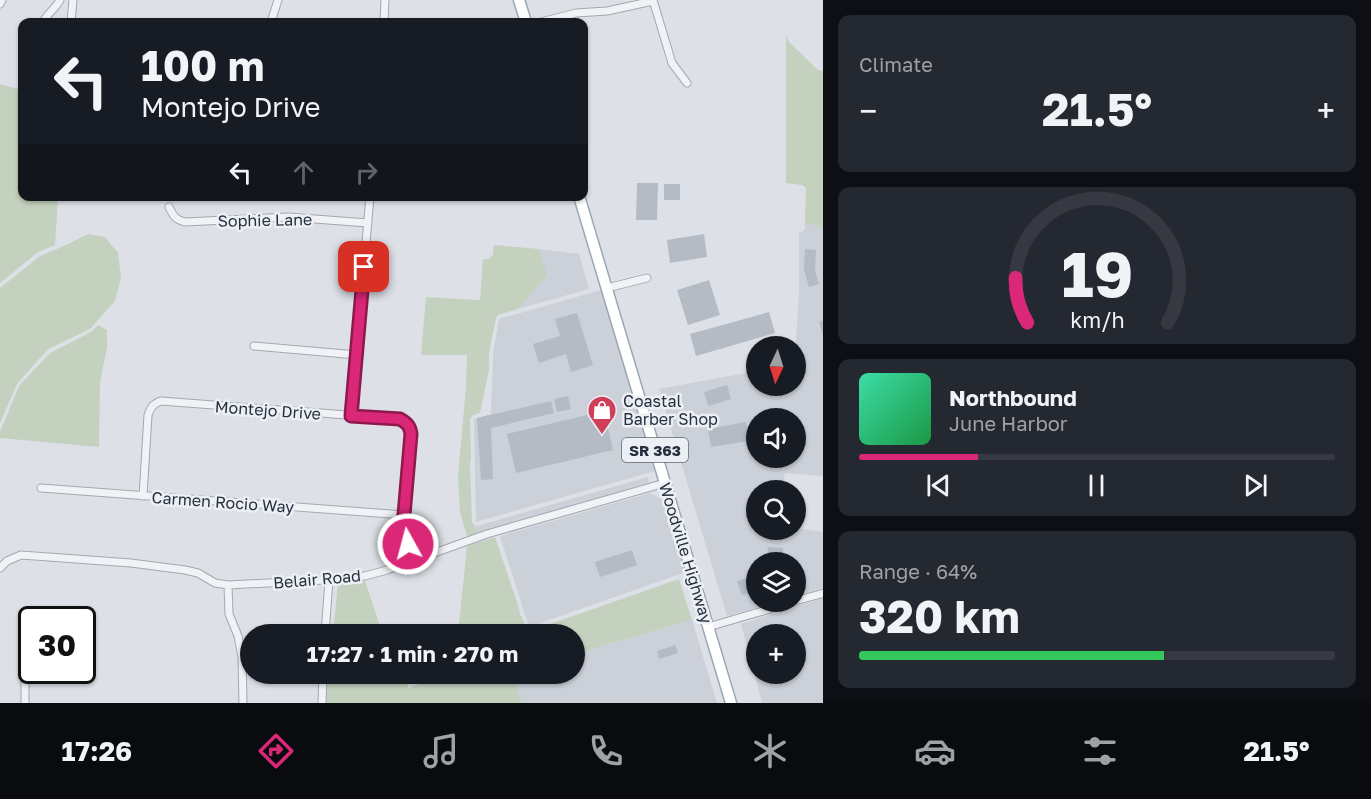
<!DOCTYPE html>
<meta charset="utf-8">
<style>
:root{--surface:#171b24;--page:#242831;--text:#f1f3f6;--muted:#9ea1a6;--line:#363941;--accent:#db2777}
body{margin:0;font-family:"Golos Text",sans-serif;background:var(--page);color:var(--text);height:100vh;display:flex;flex-direction:column;font-size:22px;white-space:nowrap}
*{box-sizing:border-box;margin:0}
p{font-size:20px;color:var(--muted)}
.icon{flex:none;width:33px;height:33px;fill:none;stroke:currentColor;stroke-width:2;stroke-linecap:round;stroke-linejoin:round}
.map{position:relative;flex:1;overflow:hidden}
.drawer{display:flex;flex-direction:column;gap:15px;padding:15px;background:#0d0f14;width:548px}
.drawer>*{flex:none}
.top-card{position:absolute;left:18px;top:18px;width:570px;height:183px;border-radius:12px;box-shadow:0 2px 4px #0004;background:#171b24;color:var(--text);overflow:hidden}
.needle{width:39px;rotate:184deg}
.tools{position:absolute;left:746px;top:336px;display:grid;gap:12px}
.tools a{display:grid;place-items:center;width:60px;height:60px;border-radius:50%;background:var(--surface);box-shadow:0 2px 4px #0004;font-size:30px}
.speed{position:absolute;left:18px;top:606px;display:flex;gap:12px;font-size:30px;font-weight:700;text-align:center}
.speed>*{display:grid;place-content:center;width:78px;height:78px;border-radius:50%;background:var(--surface);box-shadow:0 2px 4px #0004;line-height:1}
.speed .limit{border:3px solid #111;border-radius:9px;background:#fff;color:#111}
.pin{position:absolute;display:grid;place-items:center;width:51px;height:51px;color:#fff;margin:-26px;border-radius:12px;box-shadow:0 3px 9px #0006}
.me{position:absolute;width:66px;margin:-33px;rotate:353deg;stroke-linejoin:round;filter:drop-shadow(0 0 4px #0008)}
.turn{display:flex;align-items:center;gap:21px;height:126px;padding:0 24px;font-size:27px}
.turn .icon{width:78px;height:78px;stroke-width:2.5}
.turn b{display:block;font-size:42px;line-height:51px}
.lanes{display:flex;align-items:center;height:57px;padding:0 24px;background:#0003;justify-content:center;gap:30px;direction:ltr}
.lanes .off{opacity:.35}
.big{font-size:45px;font-weight:700;line-height:1.1}
.drawer .widget{flex:1;display:flex;flex-direction:column;justify-content:center;gap:9px;min-width:0;padding:0 21px;border-radius:12px;background:var(--page)}
.drawer .dial{align-items:center;gap:0}
.dial svg{height:156px;overflow:visible;fill:none;stroke:var(--line);stroke-width:7;stroke-linecap:round;text-anchor:middle}
.dial text{fill:var(--text);stroke:none}
.song{display:flex;align-items:center;gap:18px}
.cover{width:72px;height:72px;border-radius:9px;background:linear-gradient(135deg,hsl(160 70% 55%),hsl(140 70% 35%))}
.played{height:6px;border-radius:3px;background:linear-gradient(90deg,var(--accent) 25%,var(--line) 25%)}
.keys{display:flex;justify-content:space-around;direction:ltr}
.heat{display:flex;justify-content:space-between;align-items:center;font-size:33px;direction:ltr}
.charge{height:9px;border-radius:4px;background:linear-gradient(90deg,#34c759 64%,var(--line) 0)}
.trip{position:absolute;left:240px;top:624px;width:345px;height:60px;border-radius:30px;background:var(--surface);box-shadow:0 2px 4px #0004;font-weight:700;line-height:60px;text-align:center}
.tab-bar{display:flex;height:96px;justify-content:space-around;align-items:center;background:#090b0e;color:var(--muted)}
.tab-bar .icon{width:42px;height:42px}
.tab-bar .current{color:var(--accent)}
.tab-bar b{font-size:27px;color:var(--text)}
main{display:flex;flex:1;min-height:0}
.map>svg:first-child{display:block}
.built{fill:#cbd0d9;fill-rule:evenodd}
.green{fill:#c3d1be}
.building{fill:#b4bbc4}
.lines{fill:none;stroke-linecap:round;stroke-linejoin:round}
.street-casing{stroke:#a2a8b1;stroke-width:9}
.primary-casing{stroke:#9ca6b3;stroke-width:13}
.street{stroke:#f0f2f5;stroke-width:7}
.primary{stroke:#fff;stroke-width:10}
.route-casing{stroke:#8e194d;stroke-width:15}
.route{stroke:#db2777;stroke-width:10}
.labels{text-anchor:middle;dominant-baseline:central;stroke-width:5;stroke-linejoin:round;paint-order:stroke}
.shield{fill:#ecf0f5;stroke:#616a75;stroke-width:1.5}
.shield-label{font-size:15px;font-weight:bold;fill:#26303e}
.street-label{font-size:16px;fill:#26303e;stroke:#ecf0f5}
.poi-label{font-size:16px;fill:#26303e;stroke:#ecf0f5;text-anchor:start}
</style>
<main>
<div class="map">
<svg width="824" height="703" viewBox="0 0 824 703">
<rect width="100%" height="100%" fill="#dde1e7"/>
<path class="built" d="M805 222 823 229V476L785 473 782 490H756V530L795 528 823 532V588L795 596V562H756V602H777L727 616 659 389 756 371V386H795V356L799 295V233L802 232 805 228ZM756 418H795V458H756Z
M539 249 579 254 589 289 518 309 546 275Z
M601 290 655 471 476 522 474 419 491 414 493 354 499 319Z
M648 477 649 483 477 533 474 526 473 523 477 526Z
M650 493 662 499 686 572 529 627 500 536Z
M823 598V703H762L741 624ZM756 634H795V674H756Z
M692 620 717 703H522L511 674H574L575 654Z"/>
<path class="green" d="M786 35 789 42 818 70 823 71 824 229H822L805 222 806 188 802 185 786 183Z
M0 84 22 90V196L58 197 55 245 38 252 0 283Z
M88 234 105 237 118 253 121 278 115 301 90 329 48 349 17 384 0 423V288L40 256 64 246Z
M494 245 539 249 547 275 518 309 498 315 496 318 489 353V370L480 413 473 415 470 419 471 458 470 465 472 522 477 533 467 536 460 512 458 476 466 387 467 355H421L426 297 480 300 483 259H489L493 255Z
M98 325 107 330V347L100 383 99 447 0 438V432L19 386 50 353 91 332Z
M495 537 519 608 520 616H522L526 628 530 631 679 579 692 620 575 654 574 634H458L467 546Z
M365 581 381 629 386 634H333L338 584Z
M328 674H407L408 688 436 678 443 674H511L522 703H325Z"/>
<path class="building" d="M637 183H658L657 220H636Z
M664 184H680V200H664Z
M704 234 707 257 670 263 667 240Z
M805 249 816 250 815 270 819 284 809 287 804 270Z
M709 280 720 315 688 325 677 290Z
M769 312 775 333 696 356 690 334Z
M577 313 593 365 571 372 566 354 539 363 533 344 560 336 555 319Z
M824 320V335H823L819 322Z
M727 385 731 399 708 406 704 392Z
M758 386H777L760 391Z
M568 396 571 409 557 412 554 399Z
M551 401 554 413 491 428 493 479 481 480 477 418Z
M604 411 613 450 516 473 507 434Z
M746 422 749 441 711 447 708 429Z
M768 547 783 548 782 562H767Z
M632 550 637 565 600 577 595 562Z
M753 576 756 585V591L742 595 737 581Z
M675 645 678 653 659 659 657 651Z"/>
<g class="lines">
<g class="street-casing">
<path id="street" d="M653 0 672 63 687 83
M0 4 2 0
M43 22C48 13 56 8 60 0
M71 22 73 0
M271 22 278 0
M384 22 385 0
M541 22 576 13 607 11 653 1
M169 207C173 216 176 220 185 222L288 217 368 223
M607 288 647 278
M254 346 357 355
M351 416 370 196
M41 488 404 515
M143 496 148 415C151 407 153 404 161 401L400 419C407 423 410 426 411 434L404 515 408 544 415 560
M0 568 7 561 21 555 131 563 185 570 198 573 215 583 228 585 343 579 365 576 387 570 487 534 665 483
M228 585 229 614 238 636 242 657 243 703
M795 601 824 593
M708 627 794 602
M325 634 329 580
M25 671V703
M322 703 323 674"/>
</g>
<g class="primary-casing">
<path id="primary" d="M519 0 526 22
M579 196 731 703"/>
</g>
<use href="#street" class="street"/>
<use href="#primary" class="primary"/>
</g>
<g class="lines">
<g class="route-casing">
<path id="route" d="M364 267 351 416 400 419C407 423 410 426 411 434L404 515 408 544"/>
</g>
<use href="#route" class="route"/>
</g>
<defs>
<g id="shop-pin" transform="scale(1.5)"><path d="M0 17L-7.5 6A9.5 9.5 0 1 1 7.5 6Z" fill="#d03e5a" stroke="#ecf0f5"/><path d="M-5-2.5h2.3a2.7 3.5 0 0 1 5.4 0H5L5.5 6h-11ZM-1.5-2.5h3a1.5 2.3 0 0 0-3 0Z" fill="#fff"/></g>
</defs>
<g fill-rule="evenodd">
<use href="#shop-pin" x="602" y="410"/>
</g>
<g class="labels">
<rect class="shield" x="622" y="438" width="66" height="24" rx="4.5"/>
<g class="shield-label">
<text x="655" y="450">SR 363</text>
</g>
<g class="street-label">
<text transform="translate(265 220) rotate(-1)">Sophie Lane</text>
<text transform="translate(268 410) rotate(4)">Montejo Drive</text>
<text transform="translate(223 502) rotate(4)">Carmen Rocio Way</text>
<text transform="translate(686 553) rotate(73)">Woodville Highway</text>
<text transform="translate(317 579) rotate(-5)">Belair Road</text>
</g>
<g class="poi-label">
<text x="623" y="401">Coastal<tspan x="623" dy="18">Barber Shop</tspan></text>
</g>
</g>
</svg>
<div class="tools">
<a><svg class="needle" viewBox="-14 -14 28 28"><path d="M0-13l5 13h-10z" fill="#e53935"/><path d="M0 13l5-13h-10z" fill="#9ea1a6"/></svg></a>
<a><svg class="icon" aria-label="sound" viewBox="0 0 24 24"><path d="M4 9h4l5-4v14l-5-4H4zM17 9q2 3 0 6"/></svg></a>
<a><svg class="icon" aria-label="search" viewBox="0 0 24 24"><circle cx="10" cy="10" r="6"/><path d="M15 15l6 6"/></svg></a>
<a><svg class="icon" aria-label="layers" viewBox="0 0 24 24"><path d="M12 4l9 5-9 5-9-5zM3 14l9 5 9-5"/></svg></a>
<a>+</a>
</div>
<div class="speed"><div class="limit">30</div></div>
<div class="pin" style="left:364px;top:267px;background:#d93025"><svg class="icon" aria-label="arrive" viewBox="0 0 24 24"><path d="M6 21V4h12l-3 4 3 4H6"/></svg></div>
<svg class="me" style="left:408px;top:544px" viewBox="-20 -20 40 40"><circle r="17" fill="#db2777" stroke="#fff" stroke-width="3"/><path d="M0-11L8 9 0 5-8 9z" fill="#fff"/></svg>
<div class="trip">17:27 · 1 min · 270 m</div>
<div class="top-card">
<div class="turn"><svg class="icon" aria-label="left" viewBox="0 0 24 24"><path d="M17 20v-9H6M10 6l-5 5 5 5"/></svg><div><b>100 m</b>Montejo Drive</div></div>
<div class="lanes"><svg class="icon" aria-label="left" viewBox="0 0 24 24"><path d="M17 20v-9H6M10 6l-5 5 5 5"/></svg><svg class="icon off" aria-label="ahead" viewBox="0 0 24 24"><path d="M12 20V5M6 11l6-6 6 6"/></svg><svg class="icon off" aria-label="right" viewBox="0 0 24 24"><path d="M7 20v-9h11M14 6l5 5-5 5"/></svg></div>
</div>
</div>
<section class="drawer">
<div class="widget"><p>Climate</p>
<div class="heat"><a>−</a><b class="big">21.5°</b><a>+</a></div>
</div>
<div class="widget dial"><svg viewBox="0 0 100 80">
<path d="M14 69A42 42 0 1 1 86 69"/>
<path d="M14 69A42 42 0 0 1 8 46" stroke="#db2777"/>
<text x="50" y="56" font-size="32" font-weight="700">19</text>
<text x="50" y="72" font-size="11">km/h</text>
</svg></div>
<div class="widget">
<div class="song"><i class="cover"></i><div><b>Northbound</b><p>June Harbor</p></div></div>
<div class="played"></div>
<div class="keys"><svg class="icon" aria-label="previous" viewBox="0 0 24 24"><path d="M18 5L8 12l10 7zM5 5v14"/></svg><svg class="icon" aria-label="pause" viewBox="0 0 24 24"><path d="M8 5v14M16 5v14"/></svg><svg class="icon" aria-label="next" viewBox="0 0 24 24"><path d="M6 5l10 7-10 7zM19 5v14"/></svg></div>
</div>
<div class="widget"><p>Range · 64%</p><b class="big">320 km</b><div class="charge"></div></div>
</section>
</main>
<nav class="tab-bar">
<b>17:26</b>
<svg class="icon current" aria-label="directions" viewBox="0 0 24 24"><path d="M12 3l9 9-9 9-9-9zM9 14v-3h6M13 9l2 2-2 2"/></svg>
<svg class="icon" aria-label="music" viewBox="0 0 24 24"><path d="M9 18V5l10-2v13"/><circle cx="6" cy="18" r="3"/><circle cx="16" cy="16" r="3"/></svg>
<svg class="icon" aria-label="phone" viewBox="0 0 24 24"><path d="M5 4h4l2 5-3 2q2 4 5 5l2-3 5 2v4C11 20 4 13 5 4z"/></svg>
<svg class="icon" aria-label="climate" viewBox="0 0 24 24"><path d="M12 3v18M4 7l16 10M4 17L20 7"/></svg>
<svg class="icon" aria-label="car" viewBox="0 0 24 24"><path d="M5 17H2v-5l4-1 3-4h7l3 4 3 1v5h-3M9 17h6M6 11h13"/><circle cx="7" cy="17" r="2"/><circle cx="17" cy="17" r="2"/></svg>
<svg class="icon" aria-label="filters" viewBox="0 0 24 24"><path d="M4 7h16M4 17h16"/><circle cx="9" cy="7" r="2"/><circle cx="15" cy="17" r="2"/></svg>
<b>21.5°</b>
</nav>
